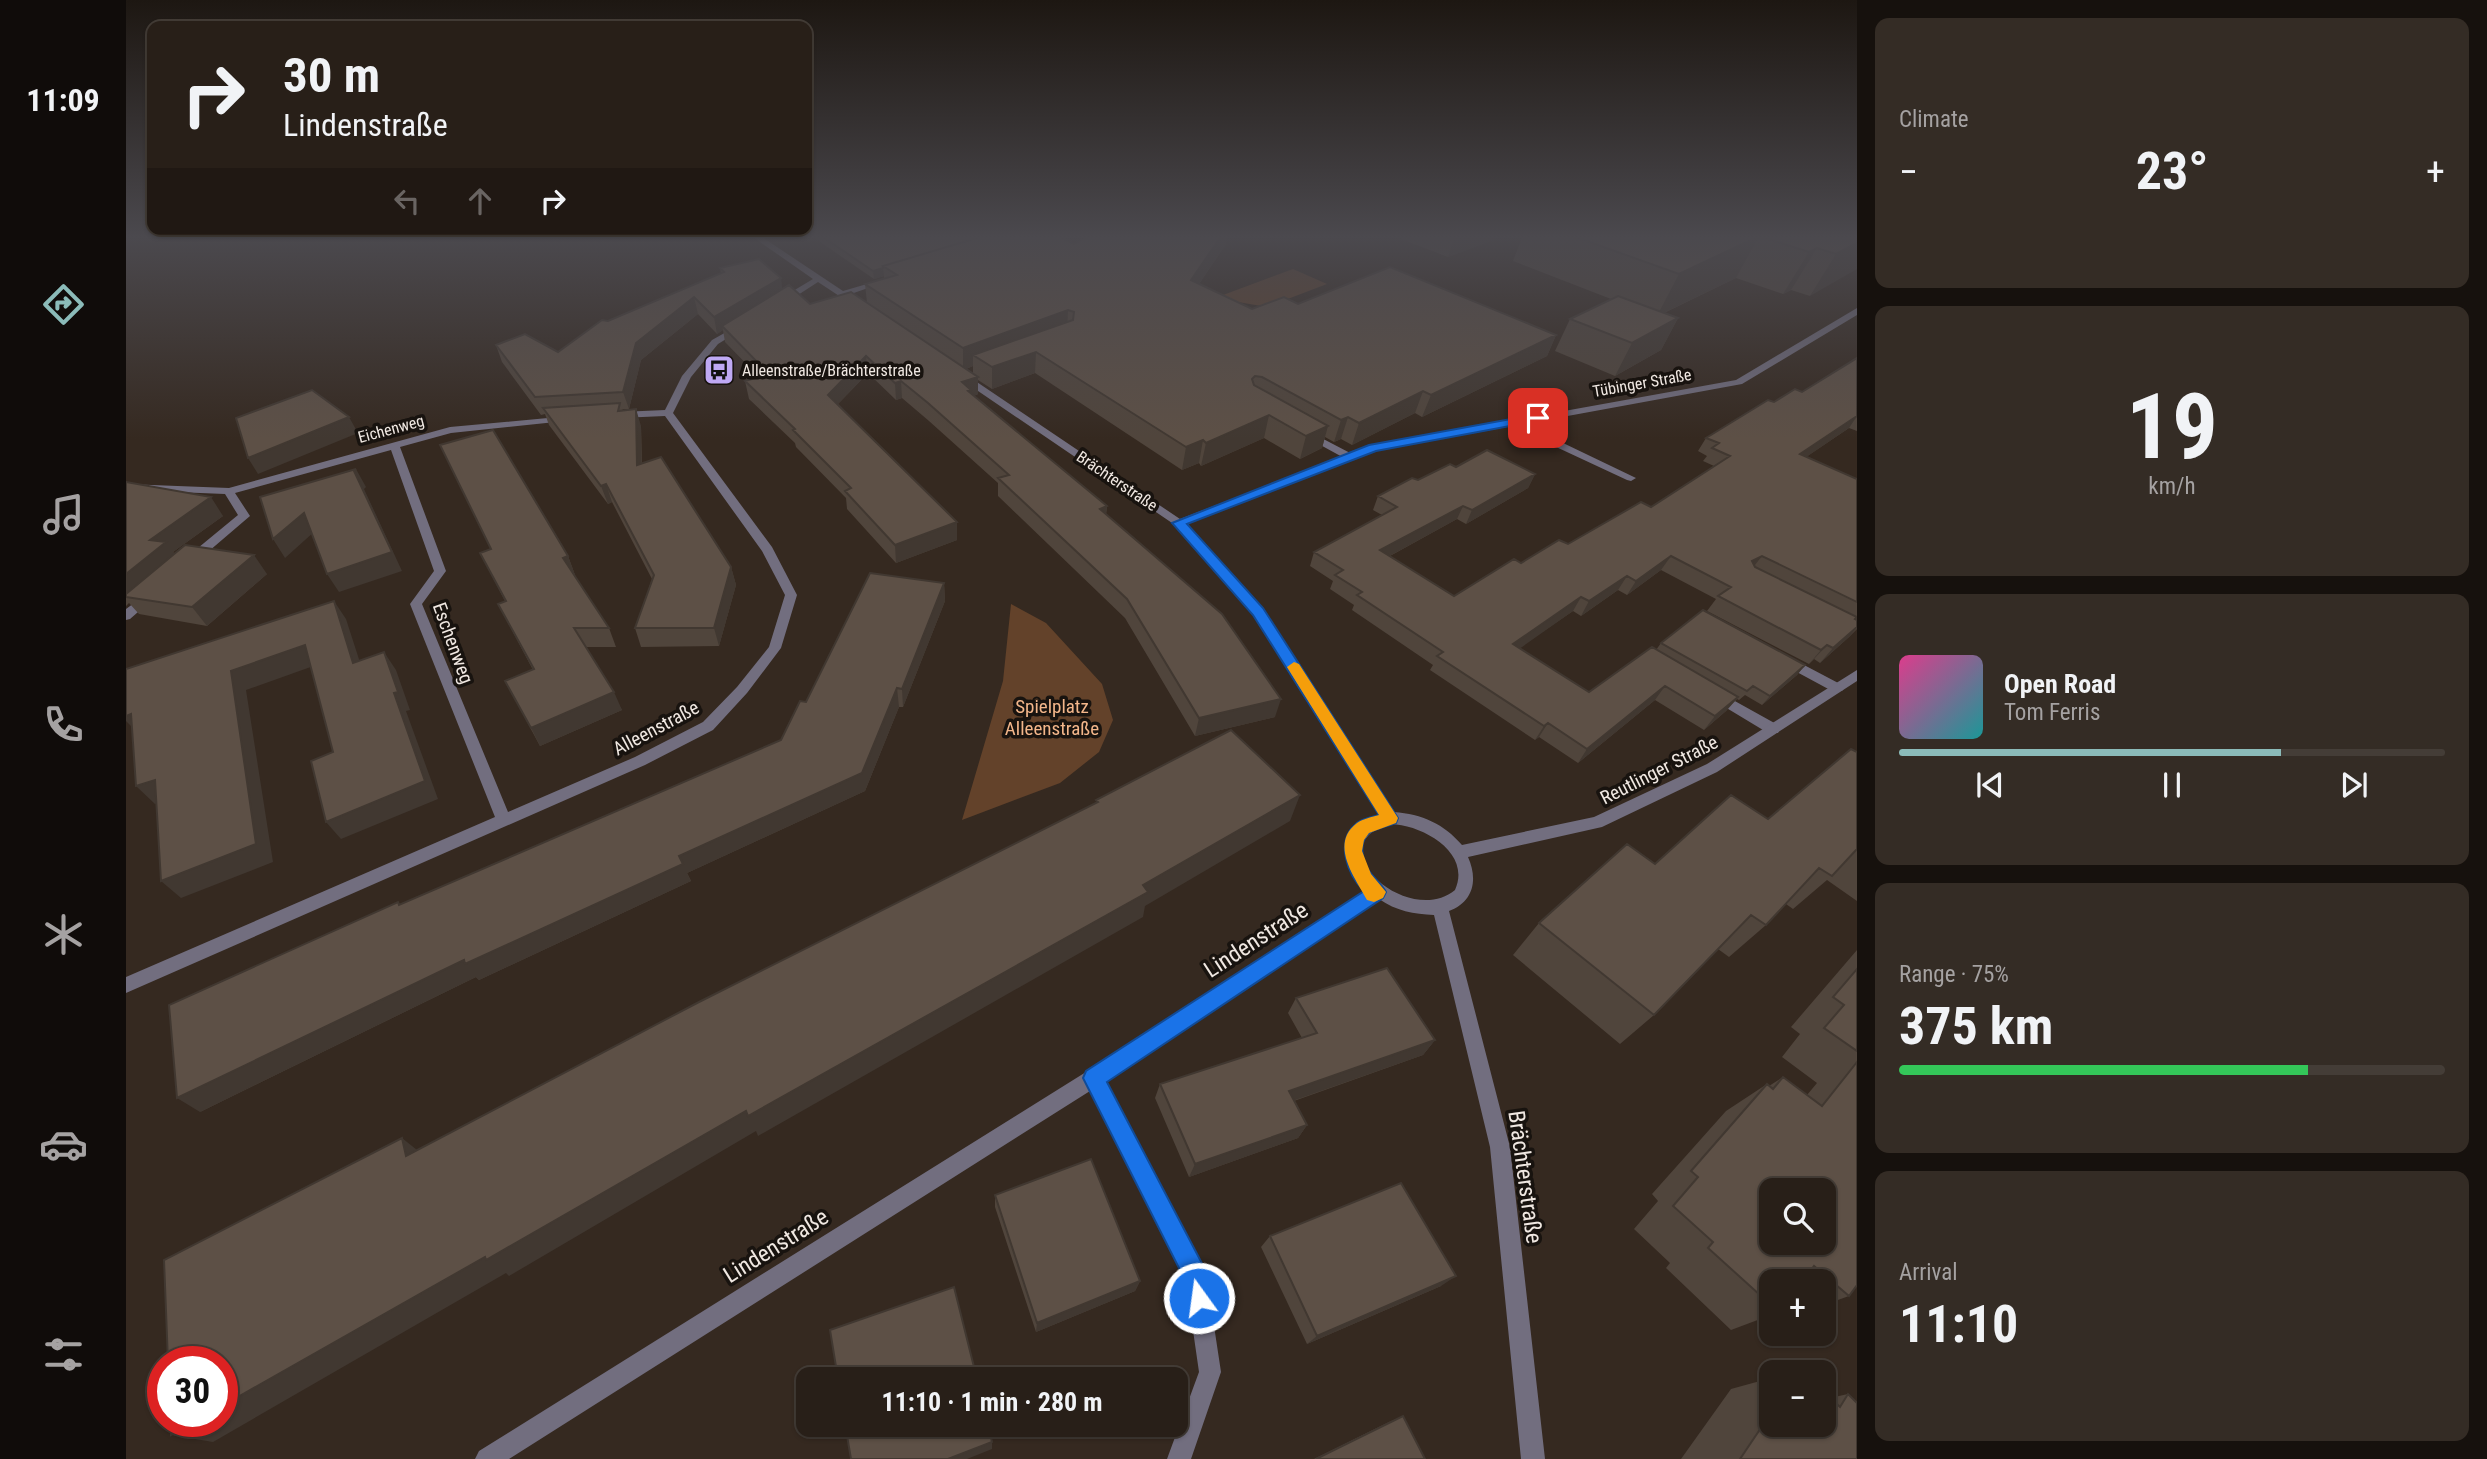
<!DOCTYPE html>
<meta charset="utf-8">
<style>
:root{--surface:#281f18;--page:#342c25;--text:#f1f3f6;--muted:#a5a2a2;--line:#443d37;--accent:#8bbbb9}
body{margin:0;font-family:"Roboto Condensed",sans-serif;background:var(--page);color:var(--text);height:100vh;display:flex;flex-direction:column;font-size:26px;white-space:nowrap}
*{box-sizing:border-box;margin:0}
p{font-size:23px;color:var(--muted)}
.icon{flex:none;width:38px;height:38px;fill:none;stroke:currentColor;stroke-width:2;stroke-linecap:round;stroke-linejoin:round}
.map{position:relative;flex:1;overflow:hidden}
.drawer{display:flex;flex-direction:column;gap:18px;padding:18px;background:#16110d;width:630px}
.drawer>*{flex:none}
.banner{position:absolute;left:21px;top:21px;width:665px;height:214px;border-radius:14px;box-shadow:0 2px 5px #0004,0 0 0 2px var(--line);background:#281f18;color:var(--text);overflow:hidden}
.buttons{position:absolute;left:1633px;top:1178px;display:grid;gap:14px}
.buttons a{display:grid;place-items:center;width:77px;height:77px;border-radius:14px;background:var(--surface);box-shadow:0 2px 5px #0004,0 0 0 2px var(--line);font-size:35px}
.speed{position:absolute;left:21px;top:1346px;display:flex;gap:14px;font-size:35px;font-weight:700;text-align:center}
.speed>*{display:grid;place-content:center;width:91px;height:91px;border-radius:50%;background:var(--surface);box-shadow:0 2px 5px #0004,0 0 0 2px var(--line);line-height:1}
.speed .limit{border:10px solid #d22;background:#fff;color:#111}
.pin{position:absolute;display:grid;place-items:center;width:60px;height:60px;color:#fff;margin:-30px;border-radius:14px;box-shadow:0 4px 10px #0006}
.me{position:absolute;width:77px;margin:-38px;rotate:346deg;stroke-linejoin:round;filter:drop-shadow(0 0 5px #0008)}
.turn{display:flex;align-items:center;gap:24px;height:147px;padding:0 21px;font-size:32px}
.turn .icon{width:91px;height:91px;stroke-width:2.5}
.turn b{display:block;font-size:49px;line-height:60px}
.lanes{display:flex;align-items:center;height:66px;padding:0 21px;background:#0003;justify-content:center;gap:35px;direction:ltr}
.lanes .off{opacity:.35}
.big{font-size:52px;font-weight:700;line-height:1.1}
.drawer .tile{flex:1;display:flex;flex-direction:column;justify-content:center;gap:10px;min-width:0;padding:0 24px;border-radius:14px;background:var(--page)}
.drawer .dial{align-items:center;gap:0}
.dial b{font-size:91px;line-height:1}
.song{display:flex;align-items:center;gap:21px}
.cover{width:84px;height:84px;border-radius:10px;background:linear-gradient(135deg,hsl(330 70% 55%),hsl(180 70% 35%))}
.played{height:7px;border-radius:4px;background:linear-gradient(90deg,var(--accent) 70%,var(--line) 70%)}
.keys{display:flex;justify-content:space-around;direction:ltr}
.heat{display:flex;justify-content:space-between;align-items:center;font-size:38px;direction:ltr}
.charge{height:10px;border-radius:5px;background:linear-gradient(90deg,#34c759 75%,var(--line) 0)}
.trip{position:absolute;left:670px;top:1367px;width:392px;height:70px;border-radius:14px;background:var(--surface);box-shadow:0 2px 5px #0004,0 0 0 2px var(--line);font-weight:700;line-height:70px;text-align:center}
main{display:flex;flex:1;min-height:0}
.tabs{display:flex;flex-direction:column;width:126px;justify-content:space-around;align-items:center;background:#100c0a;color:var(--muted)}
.tabs .icon{width:49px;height:49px}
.tabs .current{color:var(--accent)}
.tabs b{font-size:32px;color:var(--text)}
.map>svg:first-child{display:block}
.green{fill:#63422a}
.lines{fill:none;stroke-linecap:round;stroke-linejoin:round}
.lane{fill:#726e7f;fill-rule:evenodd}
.street{fill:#726e7f;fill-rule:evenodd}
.wall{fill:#50453c;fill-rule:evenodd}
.shaded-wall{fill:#413831}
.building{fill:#5d5046;stroke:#413831;stroke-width:2;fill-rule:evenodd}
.route{fill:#1a73e8;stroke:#114b97;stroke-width:2}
.slow{fill:#f59e0b}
.labels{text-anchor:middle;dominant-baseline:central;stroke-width:7;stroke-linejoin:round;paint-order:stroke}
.far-poi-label{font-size:16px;fill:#f0e8e2;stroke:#18130f;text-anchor:start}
.far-street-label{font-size:16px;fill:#f0e8e2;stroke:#18130f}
.street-label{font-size:19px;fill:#f0e8e2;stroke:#18130f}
.park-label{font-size:19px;fill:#f4b78b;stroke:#18130f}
.near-street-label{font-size:23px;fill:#f0e8e2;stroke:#18130f}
</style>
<main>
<nav class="tabs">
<b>11:09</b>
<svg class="icon current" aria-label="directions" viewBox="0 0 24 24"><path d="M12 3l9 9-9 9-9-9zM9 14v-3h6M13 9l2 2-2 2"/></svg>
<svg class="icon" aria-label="music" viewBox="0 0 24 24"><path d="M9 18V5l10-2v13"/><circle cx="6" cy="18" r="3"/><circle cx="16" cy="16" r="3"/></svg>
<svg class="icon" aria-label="phone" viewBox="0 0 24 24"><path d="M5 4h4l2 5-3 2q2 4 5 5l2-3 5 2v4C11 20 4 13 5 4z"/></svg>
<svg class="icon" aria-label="climate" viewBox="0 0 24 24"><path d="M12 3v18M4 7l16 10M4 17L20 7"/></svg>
<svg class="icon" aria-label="car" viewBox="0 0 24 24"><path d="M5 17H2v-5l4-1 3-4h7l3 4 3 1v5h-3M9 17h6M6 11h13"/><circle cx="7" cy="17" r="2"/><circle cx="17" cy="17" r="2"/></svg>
<svg class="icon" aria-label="filters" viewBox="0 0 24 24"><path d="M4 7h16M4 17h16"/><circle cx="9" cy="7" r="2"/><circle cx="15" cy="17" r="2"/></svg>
</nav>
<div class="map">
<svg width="1731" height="1459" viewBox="0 0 1731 1459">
<rect width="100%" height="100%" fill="#352920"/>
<path class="green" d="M1167 269 1201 284 1141 307 1089 298Z
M885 604 920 623 976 684 987 720 973 752 934 783 836 820 877 681Z"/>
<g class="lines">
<path class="lane" d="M1381 420H1389L1510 478 1505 481 1501 480 1381 424Z
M1182 431 1228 455 1229 457 1228 459H1220L1178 436V432Z
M1661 656 1716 685 1718 688 1716 691H1706L1656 664 1654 661 1656 658Z
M1589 690 1652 725 1654 729 1652 733H1642L1584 698 1582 695Z"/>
<path class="street" d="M624 235H633L717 291 758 279 762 281 722 295 736 304V308L733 309 692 282 658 304H652V300L687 279Z
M1731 308V315L1616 384 1250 451 1060 524 1136 609 1268 812C1296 814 1318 824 1336 845L1468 817 1581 764 1731 670V681L1591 772 1476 827 1342 857C1352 879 1348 902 1323 911L1384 1147 1419 1459H1395L1364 1147 1308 915C1288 914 1270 911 1253 899L979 1081 1080 1273 1095 1372 1065 1459H1041L1073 1372 1059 1275 964 1091 383 1459H349L353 1451 960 1072 1241 890C1212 858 1212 833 1254 815L1128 615 1049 525 833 378V374H839L1054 519 1244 446 1610 380ZM1265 824C1296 825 1346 852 1329 890 1288 924 1209 863 1245 833 1250 829 1259 827 1265 824Z
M611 326 618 328 592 344 565 377 547 413 646 547 671 595 655 648 621 693 587 730 519 765 0 993V977L369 817 284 604 308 571 265 450 109 493 124 516 69 563 65 564 59 560 61 557 112 515 99 494 0 490V484L103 488 324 427 443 416V420L439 421 325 433 274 447 320 571 296 604 382 812 509 757 577 722 611 687 643 647 659 595 636 551 539 416 494 418 489 415 494 412 539 410 556 376 586 340Z
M23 592 27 593 29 596 27 599 4 619 0 620V609Z"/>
</g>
<path class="wall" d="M684 235H930L948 244 965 235H1101L1100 244 1073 284 1126 309 1172 304 1430 335 1421 356 1296 417 1289 413 1226 445 1215 439 1208 442 1199 437 1196 448 1174 459 1138 438 1075 466 1073 463 1056 470 909 373 866 389 852 380V394L848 396 981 506 980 515 1149 717 1069 736 999 618 872 496V483L803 421 776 398 770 400 742 373 712 404 831 540 770 563 721 509 720 498 670 447 669 443 623 399 619 381 633 377 599 342 597 330 591 334 572 314 515 360 503 409H496L515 426 516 463 605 567 610 585 593 646 515 647 509 628 526 579 486 502 482 504 423 425 419 414 415 415 376 362 370 345 432 352 482 321 595 274 594 268 657 289 684 304 741 303 739 284 758 279V276L748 279ZM847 366V374L840 369Z
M1277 235H1369L1367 240 1322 257 1275 239Z
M1397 235H1731L1684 296 1665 290 1657 294 1610 278 1538 313 1552 318 1535 350 1489 376 1429 351 1444 319 1485 299 1387 261Z
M1731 358V431L1723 428 1680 457 1731 479V629L1723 637 1694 663 1688 659 1683 664 1581 611 1590 599 1535 570 1501 595 1492 590 1455 616 1447 611 1393 648 1463 692 1530 650 1535 643 1679 665 1671 675 1636 705 1619 695 1613 700 1611 699 1600 711 1578 730 1529 700 1452 763 1413 737 1409 740 1304 670 1307 665 1226 610 1228 605 1204 589 1207 581 1184 566 1188 552 1256 515 1247 510 1252 496 1330 467 1409 474 1402 488 1340 524 1331 519 1264 556 1328 596 1395 563 1442 544 1525 507 1588 466 1577 461 1581 456 1572 451 1580 438 1648 402 1676 392Z
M0 482 97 516 47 552 49 554 141 574 81 626 13 614 3 603 0 606Z
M354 553 442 556 449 575H448L483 628 490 647H459L496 710 414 746 379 681 407 670 372 604 379 601Z
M818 583 819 601 777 707H773L739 791 561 873 565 881 353 980 350 977 74 1112 272 902 274 905 655 740 680 702Z
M1731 752V901L1701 880 1667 909 1660 904 1640 925 1603 957 1592 949 1528 1015 1494 1044 1387 955 1413 923 1529 864 1642 819Z
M1731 950V1285L1723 1296 1698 1305V1281H1645V1315L1605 1330 1540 1268 1544 1263 1508 1229 1532 1201 1526 1194 1600 1111 1641 1084 1643 1086 1657 1077 1681 1095 1691 1083 1656 1057 1674 1034 1665 1027Z
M1170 998 1309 1040 1297 1055 1168 1101 1181 1125 1172 1138 1063 1177 1029 1098 1034 1084 1176 1038 1162 1013Z
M869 1195 1014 1281 1009 1291 910 1332 869 1207Z
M1144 1236 1315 1286 1181 1344 1135 1247Z
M1645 1378V1424L1704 1398 1722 1394 1731 1459H1555L1605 1389Z
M1277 1416 1299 1459H1188L1263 1422Z"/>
<path class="shaded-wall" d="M1096 235H1101L1100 244 1062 300 1065 280Z
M1329 235H1369L1367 240 1322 257Z
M1633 236 1610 278 1531 316 1553 274Z
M1731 243V269L1684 296 1710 254Z
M1691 248 1665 290 1657 294 1683 252Z
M757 268 758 276 748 279 747 271Z
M655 278 657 294 596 326 597 330 591 334 588 317Z
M568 297 572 314 515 360 503 409 497 392 510 343Z
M942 310 941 332 847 355V366L837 370V348Z
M1552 318 1535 350 1489 376 1506 343Z
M1430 335 1421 356 1296 417 1305 395Z
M910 352 909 373 866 389V367Z
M740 356 742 373 704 412 702 395Z
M852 377V394L845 397 836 382Z
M775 381 776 398 770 400 769 383Z
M1297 391 1289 413 1226 445 1233 423Z
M510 409 515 426 516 483 511 465Z
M1143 415 1138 438 1075 466 1080 443Z
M1731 416 1723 428 1664 468 1674 454Z
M223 417 232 433 132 474 122 458Z
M1222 417 1215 439 1208 442 1215 420Z
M1202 426 1196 448 1174 459 1180 436Z
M1077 440 1073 463 1056 470 1060 447Z
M230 469 240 487 238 489 276 571 213 592 201 574 228 471Z
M1409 474 1402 488 1340 524 1346 510Z
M480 484 486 502 482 504 475 486Z
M85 497 97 516 47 552 54 560 0 597V574L24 540Z
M981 506 979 524 974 509Z
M1337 506 1331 519 1249 564 1254 550Z
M178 513 189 531 159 558 147 539Z
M831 522V540L770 563 769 545Z
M128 555 141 574 81 626 66 607Z
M442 556 449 575 444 577 437 558Z
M1545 556 1535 570 1501 595 1510 581Z
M1636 556 1625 570 1626 561Z
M605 567 610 585 593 646 588 628Z
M1501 576 1492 590 1455 616 1463 601Z
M818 583 819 601 777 707 776 689Z
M1455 597 1447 611 1379 659 1387 644Z
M208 601 220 619 240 681 227 663Z
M1731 627 1723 637 1694 663 1707 648Z
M179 645 193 664 120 690 147 862 55 898 35 881 105 671Z
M1701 645 1688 659 1683 664 1695 650Z
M258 652 270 670 284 710 280 711 312 799 215 839 200 822Z
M1679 665 1671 675 1636 705 1644 696Z
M1539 686 1529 700 1452 763 1461 749Z
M771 688 773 707 739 791 561 873 565 881 353 980 350 977 74 1112 51 1098 553 856Z
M488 692 496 710 414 746 405 728Z
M1612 697 1600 711 1578 730 1589 716Z
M1155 699 1149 717 1069 736 1073 718Z
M5 714 14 735 0 721V716Z
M1422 723 1413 737 1409 740 1418 726Z
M29 780 47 797 29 804 10 786Z
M1174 795 1164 821 1019 906 1017 917 632 1136 630 1131 383 1276 380 1273 87 1442 45 1435 69 1421H96V1406Z
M1309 1040 1297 1055 1155 1105 1163 1091Z
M1181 1125 1172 1138 1063 1177 1069 1164Z
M276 1138 301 1158 280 1156Z
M1330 1276 1315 1286 1181 1344 1191 1336Z
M1014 1281 1009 1291 910 1332 911 1323Z
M866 1442V1449L841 1459H822Z"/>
<path class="building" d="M694 235H861L757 266V268L747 271Z
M861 235H930L948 244 965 235H1096L1065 280 1126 309 1158 297 1172 304 1264 267 1430 335 1305 395 1297 391 1233 423 1222 417 1215 420 1136 377 1129 376 1126 379 1128 385 1202 426 1180 436 1143 415 1080 443 1077 440 1060 447 910 352 866 367 847 355 947 320 948 312 942 310 837 348 739 284 771 275 757 266Z
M1444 235H1731V243L1710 254 1691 248 1683 252 1633 236 1553 274Z
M633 259 655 278 588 317 568 297 510 343 497 392 409 397 370 345 399 334 432 352 476 320 482 321 598 272 594 268Z
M663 285 684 304 725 292 852 377 836 382 845 390 842 391 981 506 974 509 1096 614 1155 699 1073 718 1001 599 872 478 883 475 802 403 775 381 769 383 740 356 702 395 831 522 769 545 719 491 725 488 667 430 669 429 619 381 643 374 596 326Z
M1492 296 1552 318 1506 343 1444 319Z
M1731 358V416L1674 454 1731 479V602L1636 556 1626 561 1629 567 1731 617 1729 619 1731 620V627L1707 648 1701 645 1695 650 1592 596 1605 587 1545 556 1510 581 1501 576 1463 601 1455 597 1387 644 1463 692 1526 647 1612 697 1589 716 1539 686 1461 749 1422 723 1418 726 1311 656 1317 652 1231 595 1236 592 1209 575 1217 570 1188 552 1271 507 1252 496 1286 478 1292 480 1324 464 1330 467 1361 450 1409 474 1346 510 1337 506 1254 550 1328 596 1388 559 1395 563 1433 540 1442 544 1515 502 1525 507 1604 456 1586 448 1593 443 1580 438 1642 400 1648 402 1669 389 1676 392Z
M186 390 223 417 122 458 110 418Z
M494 403 492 411 510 409 511 465 535 457 605 567 588 628H509L528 575 480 484 475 486 417 408Z
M367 430 442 556 437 558 483 628H448L488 692 405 728 379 681 408 669 372 604 380 601 354 553 365 549 314 445Z
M230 469 228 471 266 552 201 574 178 513 147 539 134 497Z
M0 482 85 497 24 540 40 542 0 574Z
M59 545 128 555 66 607 0 597V594Z
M744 573 818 583 776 689 771 688 736 773 553 856 557 864 339 964 338 960 51 1098 43 1005 272 902 273 905 655 740 674 701 680 702Z
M208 601 227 663 258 652 272 692 268 693 299 781 200 822 185 761 207 752 179 645 105 671 130 844 35 881 29 780 10 786 5 714 0 716V669Z
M1577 610 1679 665 1644 696 1627 686 1621 691 1535 643Z
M1105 730 1174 795 1017 885 1022 892 622 1116 620 1111 360 1260 359 1257 96 1406V1362H42L38 1260 276 1138 280 1156 573 1002 972 802 970 800Z
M1725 749 1731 752V849L1706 876 1693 868 1640 925 1625 915 1528 1015 1413 923 1501 844 1529 864 1605 795 1642 819Z
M1261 968 1309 1040 1163 1091 1181 1125 1069 1164 1034 1084 1191 1033 1170 998Z
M1731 969V1051L1698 1028 1718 1005 1707 997Z
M1731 1062V1285L1723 1296 1688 1266 1677 1281H1645V1305L1582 1248 1587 1242 1547 1206 1572 1177 1565 1171 1641 1084 1647 1089 1657 1077 1696 1106ZM1645 1190H1698V1242H1645Z
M965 1159 1014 1281 911 1323 869 1195Z
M1275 1183 1330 1276 1191 1336 1144 1236Z
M828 1287 851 1379H712L704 1330Z
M1698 1392 1714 1407 1722 1394 1731 1403V1459H1614L1645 1413V1424H1698Z
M1277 1416 1299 1459H1190Z
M45 1421H69L45 1435Z
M719 1424H862L866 1442 822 1459H725Z"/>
<linearGradient id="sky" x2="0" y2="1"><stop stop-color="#1d1712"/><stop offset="0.54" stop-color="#4b494e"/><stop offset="1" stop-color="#4b494e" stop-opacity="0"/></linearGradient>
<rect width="1731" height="439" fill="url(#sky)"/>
<path class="route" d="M1412 414 1416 415V420L1250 451 1061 524 1137 608 1272 818 1270 823C1262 826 1250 828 1243 833 1231 843 1237 865 1246 875 1251 881 1256 885 1260 892L1257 898 981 1082 1081 1273 1085 1298 1081 1307 1073 1310 1064 1307 1057 1276 957 1078 960 1071 1238 891C1222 875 1208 841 1231 823 1236 819 1246 817 1253 815L1127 615 1046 523 1243 445Z"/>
<path class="slow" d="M1168 662 1173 664 1272 818 1270 823 1243 833 1238 840 1236 851 1245 874 1260 892 1257 898 1248 902 1241 900C1231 880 1202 845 1231 823 1237 819 1246 817 1253 815L1161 667Z"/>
<defs>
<g id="bus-square" transform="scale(1.575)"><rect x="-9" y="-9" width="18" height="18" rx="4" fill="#bfa9f4" stroke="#18130f"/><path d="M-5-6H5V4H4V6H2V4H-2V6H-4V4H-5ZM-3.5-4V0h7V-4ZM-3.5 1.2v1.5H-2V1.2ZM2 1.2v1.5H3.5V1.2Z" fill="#111"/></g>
</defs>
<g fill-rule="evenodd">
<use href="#bus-square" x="593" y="370"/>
</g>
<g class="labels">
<g class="far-poi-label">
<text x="616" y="370">Alleenstraße/Brächterstraße</text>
</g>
<g class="far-street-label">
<text transform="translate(1516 383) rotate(-10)">Tübinger Straße</text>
<text transform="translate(265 429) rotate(-15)">Eichenweg</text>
<text transform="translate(991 481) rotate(34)">Brächterstraße</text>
</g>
<g class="street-label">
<text transform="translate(327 643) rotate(70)">Eschenweg</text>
<text transform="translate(530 728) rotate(-28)">Alleenstraße</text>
<text transform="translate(1533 770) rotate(-27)">Reutlinger Straße</text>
</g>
<g class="park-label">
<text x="926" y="706">Spielplatz<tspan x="926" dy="22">Alleenstraße</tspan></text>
</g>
<g class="near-street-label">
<text transform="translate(1130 940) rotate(-33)">Lindenstraße</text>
<text transform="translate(1399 1177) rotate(82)">Brächterstraße</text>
<text transform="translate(650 1246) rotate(-32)">Lindenstraße</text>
</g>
</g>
</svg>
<div class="buttons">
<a><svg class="icon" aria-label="search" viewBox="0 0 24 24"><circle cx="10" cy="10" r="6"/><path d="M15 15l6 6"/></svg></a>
<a>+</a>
<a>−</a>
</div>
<div class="speed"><div class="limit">30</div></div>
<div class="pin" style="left:1412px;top:418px;background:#d93025"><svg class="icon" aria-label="arrive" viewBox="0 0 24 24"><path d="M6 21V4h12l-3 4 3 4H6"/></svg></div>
<svg class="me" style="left:1073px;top:1298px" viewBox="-20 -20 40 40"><circle r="17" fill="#1a73e8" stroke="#fff" stroke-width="3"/><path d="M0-11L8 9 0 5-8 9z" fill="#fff"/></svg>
<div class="trip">11:10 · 1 min · 280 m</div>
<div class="banner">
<div class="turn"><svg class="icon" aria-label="right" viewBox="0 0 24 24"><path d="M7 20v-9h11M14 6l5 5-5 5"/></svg><div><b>30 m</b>Lindenstraße</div></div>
<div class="lanes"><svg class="icon off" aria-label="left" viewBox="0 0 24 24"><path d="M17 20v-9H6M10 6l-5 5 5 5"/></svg><svg class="icon off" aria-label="ahead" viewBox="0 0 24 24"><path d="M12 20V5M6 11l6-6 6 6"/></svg><svg class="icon" aria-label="right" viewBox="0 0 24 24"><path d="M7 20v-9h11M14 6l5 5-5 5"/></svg></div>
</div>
</div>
<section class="drawer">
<div class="tile"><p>Climate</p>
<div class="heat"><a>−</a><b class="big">23°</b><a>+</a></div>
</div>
<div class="tile dial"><b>19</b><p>km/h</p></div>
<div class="tile">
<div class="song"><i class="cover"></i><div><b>Open Road</b><p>Tom Ferris</p></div></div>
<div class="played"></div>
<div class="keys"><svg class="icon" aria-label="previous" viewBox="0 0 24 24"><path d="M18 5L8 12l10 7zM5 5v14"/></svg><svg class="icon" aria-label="pause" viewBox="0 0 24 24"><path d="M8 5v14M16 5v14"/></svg><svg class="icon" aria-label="next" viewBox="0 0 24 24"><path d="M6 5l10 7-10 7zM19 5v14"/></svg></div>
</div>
<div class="tile"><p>Range · 75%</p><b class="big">375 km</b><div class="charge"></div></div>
<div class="tile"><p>Arrival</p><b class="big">11:10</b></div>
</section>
</main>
